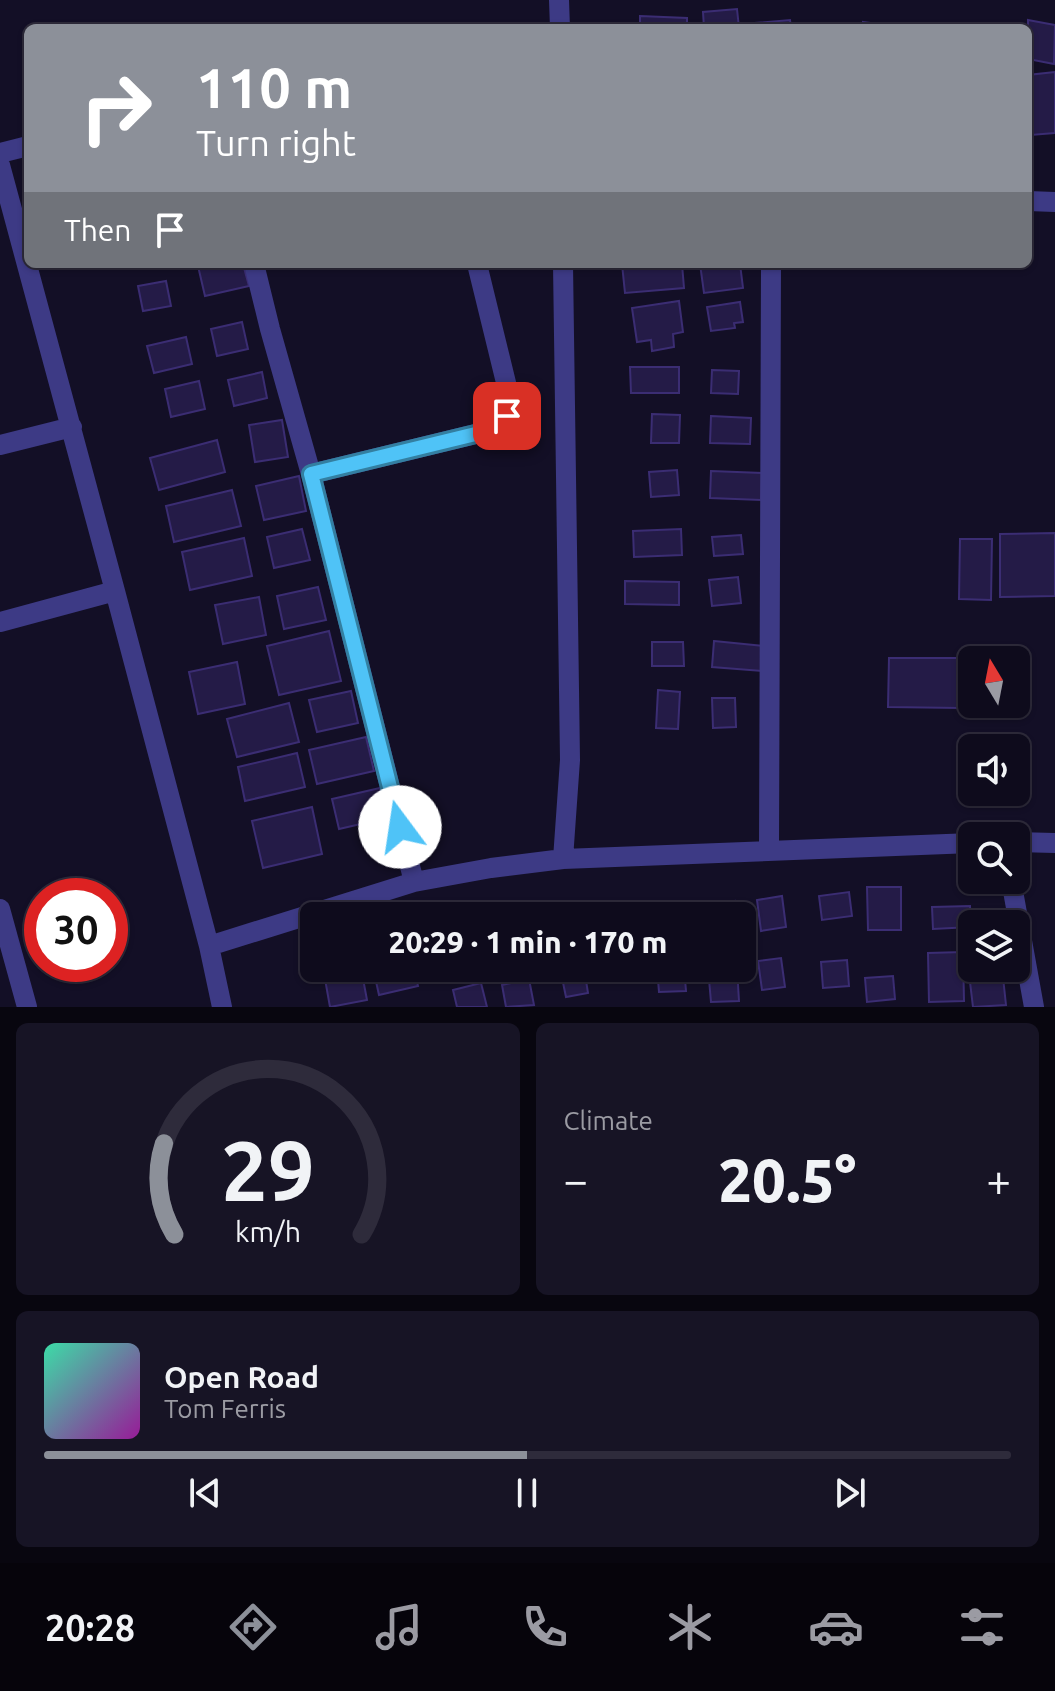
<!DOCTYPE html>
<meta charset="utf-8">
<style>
:root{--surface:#0e0b1c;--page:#171425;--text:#f1f3f6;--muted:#9b9ba3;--line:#2e2b3b;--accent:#8c9099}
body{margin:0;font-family:Ubuntu,sans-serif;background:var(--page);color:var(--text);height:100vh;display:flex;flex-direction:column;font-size:30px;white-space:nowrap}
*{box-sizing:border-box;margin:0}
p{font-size:26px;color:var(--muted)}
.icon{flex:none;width:44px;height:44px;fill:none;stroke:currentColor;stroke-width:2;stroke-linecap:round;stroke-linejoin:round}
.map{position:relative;height:1007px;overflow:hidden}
.sheet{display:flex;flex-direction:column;gap:16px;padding:16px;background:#08060f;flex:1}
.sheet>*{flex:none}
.banner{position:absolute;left:24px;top:24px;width:1008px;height:244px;border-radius:12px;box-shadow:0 2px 6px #0004,0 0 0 2px var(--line);background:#8c9099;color:#fff;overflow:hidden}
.needle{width:52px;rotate:350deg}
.buttons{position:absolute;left:958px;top:646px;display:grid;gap:16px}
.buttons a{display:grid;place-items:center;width:72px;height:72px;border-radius:12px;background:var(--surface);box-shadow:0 2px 6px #0004,0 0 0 2px var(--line);font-size:40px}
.speed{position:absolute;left:24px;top:878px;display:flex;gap:16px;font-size:40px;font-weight:700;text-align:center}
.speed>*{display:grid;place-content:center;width:104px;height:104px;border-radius:50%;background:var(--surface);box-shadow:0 2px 6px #0004,0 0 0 2px var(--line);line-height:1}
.speed .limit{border:12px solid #d22;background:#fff;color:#111}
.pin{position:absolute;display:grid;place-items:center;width:68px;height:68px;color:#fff;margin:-34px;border-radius:16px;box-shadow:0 4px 12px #0006}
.me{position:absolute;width:88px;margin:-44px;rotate:346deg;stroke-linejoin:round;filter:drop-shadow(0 0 6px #0008)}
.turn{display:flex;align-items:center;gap:28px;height:168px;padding:0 40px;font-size:36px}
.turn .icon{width:104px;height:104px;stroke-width:2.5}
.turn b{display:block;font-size:56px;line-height:68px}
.then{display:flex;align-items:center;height:76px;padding:0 40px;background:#0003;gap:16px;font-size:30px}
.big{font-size:60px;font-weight:800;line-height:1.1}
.sheet .widget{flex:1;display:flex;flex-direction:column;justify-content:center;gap:12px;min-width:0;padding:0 28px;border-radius:12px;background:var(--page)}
.sheet .dial{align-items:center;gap:0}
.dial svg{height:208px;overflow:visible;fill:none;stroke:var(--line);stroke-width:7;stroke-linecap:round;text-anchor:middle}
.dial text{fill:var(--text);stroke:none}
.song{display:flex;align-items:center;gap:24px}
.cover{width:96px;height:96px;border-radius:12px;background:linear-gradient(135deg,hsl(160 70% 55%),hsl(300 70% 35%))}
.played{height:8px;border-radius:4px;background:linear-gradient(90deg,var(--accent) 50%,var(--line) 50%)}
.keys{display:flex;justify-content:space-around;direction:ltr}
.heat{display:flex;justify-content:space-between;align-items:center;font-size:44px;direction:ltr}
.sheet .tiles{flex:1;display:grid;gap:16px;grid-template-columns:1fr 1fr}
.widget:last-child{grid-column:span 2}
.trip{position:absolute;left:300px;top:902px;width:456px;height:80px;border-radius:12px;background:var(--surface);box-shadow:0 2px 6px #0004,0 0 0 2px var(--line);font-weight:800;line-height:80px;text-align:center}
.dock{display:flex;height:128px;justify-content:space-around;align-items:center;background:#06040b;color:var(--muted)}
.dock .icon{width:56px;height:56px}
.dock .selected{color:var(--accent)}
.dock b{font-size:36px;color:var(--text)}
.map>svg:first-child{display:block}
.building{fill:#241b47;stroke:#3b2d73;stroke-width:2}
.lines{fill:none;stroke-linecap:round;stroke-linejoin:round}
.minor{stroke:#3d3a85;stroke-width:20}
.route-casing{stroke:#337fa1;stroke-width:20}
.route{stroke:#4fc3f7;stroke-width:14}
</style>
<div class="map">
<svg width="1055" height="1007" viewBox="0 0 1055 1007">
<rect width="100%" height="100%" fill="#130f26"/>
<path class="building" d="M737 9 739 28H704L703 12Z
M640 16 687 18V28H640Z
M790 20 791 28H755V23Z
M1028 20 1055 25 1054 64 1028 59Z
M863 22 901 27 900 28H863Z
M815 23 849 25V28H814Z
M1055 72V133L1031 135 1028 75Z
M209 264H243L249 286 205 296 198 266Z
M622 264H682L684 288 625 293Z
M700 264H740L743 288 704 293Z
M166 281 171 306 143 311 138 286Z
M679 301 683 332 673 334 674 347 652 351 651 340 637 342 632 308Z
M740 302 743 322 734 323 735 328 711 331 707 307Z
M242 322 248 349 217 356 211 329Z
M186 337 192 364 154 373 147 346Z
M630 367H679V393H631Z
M712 370 739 371 738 394 711 393Z
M262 372 267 398 234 406 228 380Z
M199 381 205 409 171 417 165 389Z
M652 414 680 415 679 443H651Z
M711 416 751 418 750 444 710 443Z
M282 420 288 457 255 462 249 425Z
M217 440 225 472 159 490 150 458Z
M677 470 679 495 651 497 649 472Z
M711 471 762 473 761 500 710 498Z
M299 476 306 511 264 520 256 486Z
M232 490 241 526 174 542 166 506Z
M302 529 310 560 274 568 267 537Z
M681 529 682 555 634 557 633 531Z
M1055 533V596L1000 597V534Z
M741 535 743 554 714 556 712 537Z
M244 538 252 576 190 590 182 552Z
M960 539H992L991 600 959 599Z
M738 577 741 603 712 606 709 580Z
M625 581 679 582V605L625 604Z
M318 587 326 620 284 629 277 596Z
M259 597 266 635 223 644 215 605Z
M329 631 341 681 279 695 267 646Z
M714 641 764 646 762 671 712 667Z
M652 642H683L684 666H652Z
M889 658H960V708L888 707Z
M237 662 245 704 198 714 189 672Z
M1016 670H1029V708H1002V704H1016Z
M658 690 680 692 678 729 656 728Z
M351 691 358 723 317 732 309 700Z
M712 698H735L736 727 713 728Z
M289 703 299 742 237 757 227 719Z
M366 737 374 771 317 784 309 750Z
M297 753 305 787 245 801 238 767Z
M380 788 387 818 339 829 332 799Z
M312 807 322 854 263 868 252 821Z
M867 887H901V930H868Z
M849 892 852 916 822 920 819 896Z
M782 896 786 927 761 931 757 900Z
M735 901 738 916H712L710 905Z
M570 903 573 916H546L544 908Z
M687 904V916H658L657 906Z
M633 905 634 916H596L595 910Z
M970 906 971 927 933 929 932 907Z
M963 952 964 1001 929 1002 928 953Z
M967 957H972V968H1002L1006 1005 973 1007Z
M781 958 785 987 762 990 758 961Z
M847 960 849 986 823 988 821 962Z
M323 968H361L367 1000 330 1007Z
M373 968H414L418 986 379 995Z
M560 968H584L588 993 566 997Z
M657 968H684L686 991 659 992Z
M708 968H737L739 1001 711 1002Z
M893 976 895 999 867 1002 865 978Z
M529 979 534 1005 506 1007 502 985Z
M481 983 487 1007H457L453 990Z"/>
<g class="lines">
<path class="minor" d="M559 0 560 28
M0 153 28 146
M0 165 115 591 209 946 222 1007
M1028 201 1055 202
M254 264 270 329 311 474 414 882
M0 445 72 427
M311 474 492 430 507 416 510 399 477 264
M0 622 115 591
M1016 842 1055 843
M769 851 771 264
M563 859 570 760 563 264
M1011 880 1034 1007
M0 909 27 1007
M209 946 414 882 491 868 563 859 972 843"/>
</g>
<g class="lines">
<g class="route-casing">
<path id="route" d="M400 827 311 474 492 430 507 416"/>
</g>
<use href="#route" class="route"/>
</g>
</svg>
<div class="buttons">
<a><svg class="needle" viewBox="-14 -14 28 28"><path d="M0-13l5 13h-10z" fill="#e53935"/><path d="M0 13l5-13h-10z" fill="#9b9ba3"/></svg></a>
<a><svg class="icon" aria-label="sound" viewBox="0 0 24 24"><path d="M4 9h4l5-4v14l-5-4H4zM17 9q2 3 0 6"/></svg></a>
<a><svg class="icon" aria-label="search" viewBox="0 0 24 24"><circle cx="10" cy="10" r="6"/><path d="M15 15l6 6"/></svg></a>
<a><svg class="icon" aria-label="layers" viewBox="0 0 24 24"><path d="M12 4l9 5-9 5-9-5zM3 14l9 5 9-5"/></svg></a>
</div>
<div class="speed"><div class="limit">30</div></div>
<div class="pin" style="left:507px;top:416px;background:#d93025"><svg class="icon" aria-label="arrive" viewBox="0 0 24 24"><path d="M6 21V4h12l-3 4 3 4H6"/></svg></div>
<svg class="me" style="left:400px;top:827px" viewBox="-20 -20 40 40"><circle r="19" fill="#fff"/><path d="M0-13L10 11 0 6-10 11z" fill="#4fc3f7"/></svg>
<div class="trip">20:29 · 1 min · 170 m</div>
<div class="banner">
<div class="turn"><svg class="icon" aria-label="right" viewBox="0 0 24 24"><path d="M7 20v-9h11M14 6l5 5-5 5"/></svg><div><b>110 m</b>Turn right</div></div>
<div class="then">Then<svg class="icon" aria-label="arrive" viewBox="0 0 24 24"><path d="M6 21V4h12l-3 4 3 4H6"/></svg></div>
</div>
</div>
<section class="sheet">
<div class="tiles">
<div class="widget dial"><svg viewBox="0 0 100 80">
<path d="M14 69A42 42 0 1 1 86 69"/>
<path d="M14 69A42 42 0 0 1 10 34" stroke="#8c9099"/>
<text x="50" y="56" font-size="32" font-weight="700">29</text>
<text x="50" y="72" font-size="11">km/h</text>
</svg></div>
<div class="widget"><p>Climate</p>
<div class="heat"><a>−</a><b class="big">20.5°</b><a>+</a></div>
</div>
<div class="widget">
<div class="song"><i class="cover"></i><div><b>Open Road</b><p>Tom Ferris</p></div></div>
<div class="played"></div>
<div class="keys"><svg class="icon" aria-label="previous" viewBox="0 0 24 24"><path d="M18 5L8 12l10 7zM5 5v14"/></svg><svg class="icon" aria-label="pause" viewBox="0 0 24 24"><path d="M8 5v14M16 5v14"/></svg><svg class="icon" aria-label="next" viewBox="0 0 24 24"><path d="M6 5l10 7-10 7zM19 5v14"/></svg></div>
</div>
</div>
</section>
<nav class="dock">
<b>20:28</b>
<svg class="icon selected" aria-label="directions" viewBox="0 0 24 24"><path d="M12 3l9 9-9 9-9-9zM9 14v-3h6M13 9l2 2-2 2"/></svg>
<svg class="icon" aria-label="music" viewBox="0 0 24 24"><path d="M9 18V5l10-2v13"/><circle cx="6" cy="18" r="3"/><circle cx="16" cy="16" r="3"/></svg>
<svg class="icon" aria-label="phone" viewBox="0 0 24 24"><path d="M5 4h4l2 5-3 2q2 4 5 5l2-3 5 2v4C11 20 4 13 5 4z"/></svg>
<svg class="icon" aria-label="climate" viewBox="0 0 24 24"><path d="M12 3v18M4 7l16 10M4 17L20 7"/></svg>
<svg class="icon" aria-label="car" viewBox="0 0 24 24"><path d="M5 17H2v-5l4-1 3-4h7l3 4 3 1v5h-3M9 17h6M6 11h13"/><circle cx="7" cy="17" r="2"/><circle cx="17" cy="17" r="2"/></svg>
<svg class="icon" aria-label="filters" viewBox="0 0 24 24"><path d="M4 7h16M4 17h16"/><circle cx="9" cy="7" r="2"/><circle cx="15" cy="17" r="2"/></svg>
</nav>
